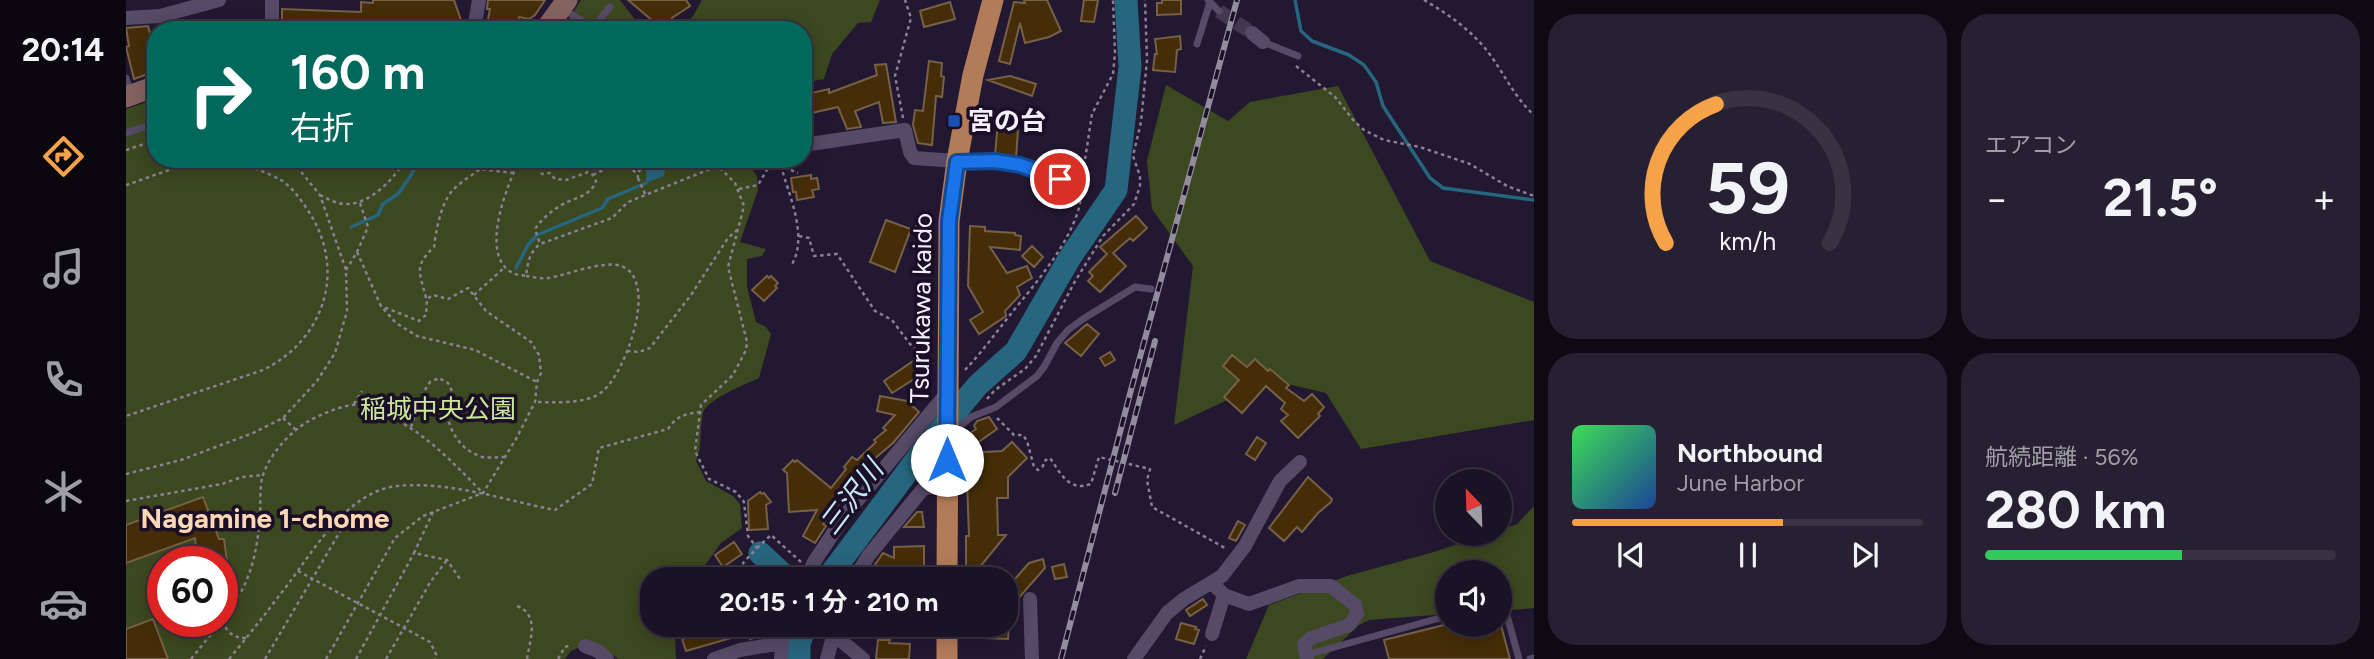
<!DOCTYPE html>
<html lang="ja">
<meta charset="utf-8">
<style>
:root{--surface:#1a1225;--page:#272032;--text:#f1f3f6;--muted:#9f9ea7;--line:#383242;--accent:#f6a248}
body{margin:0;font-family:Figtree,"Noto Sans JP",sans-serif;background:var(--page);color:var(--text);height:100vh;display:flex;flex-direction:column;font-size:26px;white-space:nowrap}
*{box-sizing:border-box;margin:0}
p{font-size:23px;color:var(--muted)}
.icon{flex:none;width:38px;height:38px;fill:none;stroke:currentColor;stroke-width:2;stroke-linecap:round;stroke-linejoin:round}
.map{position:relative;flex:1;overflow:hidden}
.details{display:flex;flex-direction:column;gap:14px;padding:14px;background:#0e0a14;width:840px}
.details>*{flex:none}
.banner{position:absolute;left:21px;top:21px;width:665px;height:147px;border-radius:28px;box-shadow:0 4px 18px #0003,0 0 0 2px var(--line);background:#00695c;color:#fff;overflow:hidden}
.needle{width:46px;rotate:337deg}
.fabs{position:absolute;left:1309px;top:469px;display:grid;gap:14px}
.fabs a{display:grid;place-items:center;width:77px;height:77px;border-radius:50%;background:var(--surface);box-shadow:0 4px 18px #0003,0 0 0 2px var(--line);font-size:35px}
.speed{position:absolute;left:21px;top:546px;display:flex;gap:14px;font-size:35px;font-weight:700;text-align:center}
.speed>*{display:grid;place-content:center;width:91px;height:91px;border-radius:50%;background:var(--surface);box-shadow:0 4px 18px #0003,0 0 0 2px var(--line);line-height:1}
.speed .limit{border:10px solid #d22;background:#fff;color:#111}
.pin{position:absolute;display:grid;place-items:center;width:60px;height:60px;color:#fff;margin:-30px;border:4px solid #fff;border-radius:50%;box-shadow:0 2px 7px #0007}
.me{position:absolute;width:77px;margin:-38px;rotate:0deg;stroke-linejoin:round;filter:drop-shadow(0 0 5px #0008)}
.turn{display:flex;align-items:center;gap:24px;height:147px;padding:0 28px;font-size:32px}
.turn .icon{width:91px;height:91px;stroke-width:2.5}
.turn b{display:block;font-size:49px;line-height:60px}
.big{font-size:52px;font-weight:700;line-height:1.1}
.details .widget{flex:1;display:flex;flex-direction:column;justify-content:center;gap:10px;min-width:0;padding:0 24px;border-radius:28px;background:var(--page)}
.details .dial{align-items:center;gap:0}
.dial svg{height:182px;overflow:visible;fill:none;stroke:var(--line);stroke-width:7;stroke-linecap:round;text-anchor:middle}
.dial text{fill:var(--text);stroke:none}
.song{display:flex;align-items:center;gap:21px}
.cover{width:84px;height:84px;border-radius:10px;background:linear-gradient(135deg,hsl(130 70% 55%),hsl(220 70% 35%))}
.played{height:7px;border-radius:4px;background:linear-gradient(90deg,var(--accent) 60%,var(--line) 60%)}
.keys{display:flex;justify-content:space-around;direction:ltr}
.heat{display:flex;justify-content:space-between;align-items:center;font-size:38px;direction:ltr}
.charge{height:10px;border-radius:5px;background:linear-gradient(90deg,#34c759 56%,var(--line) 0)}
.details .tiles{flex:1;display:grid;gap:14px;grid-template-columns:repeat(2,1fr)}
.trip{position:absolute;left:514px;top:567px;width:378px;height:70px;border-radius:28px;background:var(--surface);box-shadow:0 4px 18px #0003,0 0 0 2px var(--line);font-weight:700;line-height:70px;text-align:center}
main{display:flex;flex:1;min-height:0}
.dock{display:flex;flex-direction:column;width:126px;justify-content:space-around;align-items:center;background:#0a070f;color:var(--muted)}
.dock .icon{width:49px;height:49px}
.dock .on{color:var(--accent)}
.dock b{font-size:32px;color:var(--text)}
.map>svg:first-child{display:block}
.green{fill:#3c481f;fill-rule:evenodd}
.water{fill:#26667e}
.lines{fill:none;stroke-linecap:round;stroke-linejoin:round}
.stream{stroke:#26667e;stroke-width:3.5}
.river{stroke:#26667e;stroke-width:23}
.building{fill:#442d08;stroke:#766146;stroke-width:2}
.street-tunnel{stroke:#423850;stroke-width:14;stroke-dasharray:14 7;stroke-linecap:butt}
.path{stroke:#898194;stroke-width:2.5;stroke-dasharray:3.5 3.5;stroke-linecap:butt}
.lane{stroke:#554a67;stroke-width:7}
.street{stroke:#554a67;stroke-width:14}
.secondary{stroke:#846360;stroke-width:21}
.primary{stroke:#b37c58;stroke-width:21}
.rail-casing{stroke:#938b9e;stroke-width:6}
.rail{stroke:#1a0f27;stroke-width:3.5;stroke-dasharray:10;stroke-linecap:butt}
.route-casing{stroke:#114b97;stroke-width:18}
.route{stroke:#1a73e8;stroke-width:12}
.transit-dot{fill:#1a4fb4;stroke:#1a0f27;stroke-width:2.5}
.labels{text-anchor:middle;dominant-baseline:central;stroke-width:7;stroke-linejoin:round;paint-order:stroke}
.poi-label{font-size:26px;font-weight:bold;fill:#f4effd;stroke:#1a0f27;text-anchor:start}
.street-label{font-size:26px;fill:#f4effd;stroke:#1a0f27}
.park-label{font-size:26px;fill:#cce698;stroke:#1a0f27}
.water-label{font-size:28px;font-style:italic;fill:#c5e8f7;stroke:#1a0f27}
.neighbourhood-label{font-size:28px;font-weight:bold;fill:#fdd8b7;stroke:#1a0f27}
</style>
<main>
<nav class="dock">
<b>20:14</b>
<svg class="icon on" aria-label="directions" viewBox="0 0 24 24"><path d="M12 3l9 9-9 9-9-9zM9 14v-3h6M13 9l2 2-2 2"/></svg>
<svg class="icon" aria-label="music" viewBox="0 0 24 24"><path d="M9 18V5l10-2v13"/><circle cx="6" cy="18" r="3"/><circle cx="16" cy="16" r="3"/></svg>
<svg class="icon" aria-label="phone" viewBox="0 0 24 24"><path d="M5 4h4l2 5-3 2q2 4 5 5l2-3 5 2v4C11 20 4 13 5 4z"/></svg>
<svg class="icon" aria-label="climate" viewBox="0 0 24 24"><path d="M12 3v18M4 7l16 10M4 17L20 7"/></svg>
<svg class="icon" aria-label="car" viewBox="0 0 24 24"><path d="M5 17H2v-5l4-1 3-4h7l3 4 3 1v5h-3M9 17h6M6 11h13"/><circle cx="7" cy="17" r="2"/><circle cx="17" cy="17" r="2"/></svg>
</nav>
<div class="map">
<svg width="1408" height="659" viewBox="0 0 1408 659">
<rect width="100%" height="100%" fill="#231831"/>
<path class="green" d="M455 0H494L517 30H436Z
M576 0H754L745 22 732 23 706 54 698 79 677 83V30H553L567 16Z
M1040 85 1102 121 1124 102 1212 86 1304 261 1408 302V420L1235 449 1200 393 1144 380 1048 425 1067 266 1026 209 1021 161Z
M30 99V159H618L631 176 632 190 614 242 640 249 636 256 621 259V287L630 322 640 327 645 334 633 378C620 384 581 399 577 413 573 429 577 445 570 461L580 481 607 496 614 504 616 528 595 543 569 579H527V625H552L549 636 550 659H492L475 646 463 643 445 651 439 659H0V109ZM37 562H96V621H37Z
M1408 506V608L1374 611V572H1321V614L1243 620 1233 625 1197 659H1120L1143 605 1221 576 1308 552 1362 534H1374V530L1391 524Z"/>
<path class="water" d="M537 159 539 168 538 176 520 183V169L526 162Z
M543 159H580L572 169 559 170 542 166Z"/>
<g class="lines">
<path class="stream" d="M1169 0 1175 31 1186 41 1223 55 1238 65 1250 82 1257 106 1304 178 1317 188 1408 200
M225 227 252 215 257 204 272 194 283 178 291 165V159
M390 268 402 245 411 235 476 208 482 199 520 183"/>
<path class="river" d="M634 553 662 579
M701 579 797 451 852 385 890 351 943 259 990 190 1004 67 1000 0
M673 659V645L679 625"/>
</g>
<path class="building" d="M247 0H328L336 23 334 27 326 30H272L255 28V24L226 23V30H156V9L235 12V2L247 3Z
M362 0H419L409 15 403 19 393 17 392 23 377 20 376 30H360L364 9H361Z
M502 0H560L564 6 546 18 544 23 535 30H516L527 21Z
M898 0H921L935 31 923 37 899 43 894 23 884 64 873 61 888 2 899 3Z
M958 0H972L968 22 955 21Z
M1036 0H1055V14L1031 15V3H1036Z
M824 2 829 19 798 27 794 11Z
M22 26 30 53V71L8 79 0 47 3 46 0 28Z
M1054 36 1055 49 1051 50 1049 72 1027 70 1029 54H1031L1029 39Z
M803 61 816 63 815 76 818 77 816 97 810 96 806 145 792 143 787 125 789 110 797 111Z
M760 64 770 122 757 123 753 102 729 111 735 127 721 129 712 107 677 115V95L703 89V93L751 75 749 65Z
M884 76 910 84 906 96 862 80Z
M872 122 880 123 885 128 892 129 890 158 869 155Z
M685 175V179L691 178 693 189 686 190 688 197 671 200 670 192H667L665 178Z
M1010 216 1021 228 1007 241 1004 238 987 253 1000 266 974 292 962 281 967 276 963 272 981 254 974 247Z
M760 220 785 229 769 272 744 262Z
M790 226 804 227 802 257 790 233Z
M844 226 859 227V231L889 233V235L895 236 894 250 864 247 881 273 901 266 906 278 891 287 894 295 879 311 880 316 853 334 844 320 857 312 842 286Z
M906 246 917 257 908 267 896 256Z
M641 276 643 278 645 276 652 283 649 286 651 288 638 301 626 290Z
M961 324 973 334 955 356 939 343Z
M984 352 989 360 979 366 974 358Z
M1106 355 1121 367 1129 359 1142 371 1144 369 1163 385 1160 388 1178 401 1186 394 1198 407 1192 414 1194 416 1172 438 1155 421 1162 415 1155 409 1159 403 1140 386 1116 413 1098 397 1113 380 1097 366Z
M793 357 801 371 766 393 758 381Z
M754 396 781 401 793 412 767 443 747 460 744 457 714 497 717 499 697 524 700 526 689 543 677 536 691 510 663 512 661 473 657 470 667 460 669 462 671 460 705 488 720 469 718 467 726 457 731 460 750 442 748 440 760 430 757 428 769 415 751 411Z
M863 417 871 429 851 443 844 433 850 429 848 426 851 421Z
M1131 437 1140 443 1129 460 1120 454Z
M886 442 901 458 882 477V498H871L872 535H880L844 579H840V536H843L840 453 876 451Z
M1182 477 1206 499 1205 502 1192 513 1176 532 1171 527 1158 541 1143 528Z
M634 492 636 494 638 493 645 502 640 505 642 529 623 530 622 501Z
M77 497 93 539H98L101 562H72L69 538 0 563V525Z
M791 512H796L798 527H778Z
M1112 521 1119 525 1110 541 1103 538Z
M608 542 616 554 597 567 589 555Z
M798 546V579H739L757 553 768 558V547Z
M917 559 919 568 890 601 880 589 903 563Z
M938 564 941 577 929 579 926 567Z
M590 567 603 579H578Z
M1077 599 1081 605 1064 616 1060 610Z
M27 619 42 659H0V629Z
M1055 623 1070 627 1069 629 1073 630 1068 644 1050 639Z
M591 625H640V628L635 629 640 634 624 639 619 634 560 651 556 639 560 638 559 635Z
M860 625H883L882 639 859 638Z
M1318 625H1375L1384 659H1263L1258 640Z
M752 640H764L763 643 784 644 783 659H750Z"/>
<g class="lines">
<path class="street-tunnel" d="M1093 11 1126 33"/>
<path class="path" d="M1298 0C1322 14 1345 30 1362 52 1378 73 1388 97 1408 115
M487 20 494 30
M1170 66 1209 97 1228 121 1238 130 1258 140 1294 147 1344 164 1381 186 1408 196
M777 118 769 76 785 18 779 0
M0 150 30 140
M394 159C382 183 353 253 385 272 389 275 395 275 400 276 402 262 403 253 414 244L486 218 502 202 589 167 595 169 609 183 618 206 602 267 621 342 620 350 607 375 575 405 569 451 583 479 610 492 618 502 622 536 631 548 617 563 632 579
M411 159 416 174 424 173 429 179 440 180 462 172 467 175 470 181C465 197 446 198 434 206 424 212 415 220 409 229L414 244
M658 159 655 166C663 196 683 237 665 266
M481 162C497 163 503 162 512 177V172L526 159
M502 165 508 159
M957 173 966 114 987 74 989 53 987 0
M467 175 479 169 481 159
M512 178 519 194
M0 185C34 174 73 155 110 163 124 166 142 173 155 180 167 188 175 200 183 212 221 271 198 340 137 370L0 416
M613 189 632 185 642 168 655 166 672 173
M194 195C202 199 211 204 220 204 243 205 270 178 279 159
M673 236 683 238 688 256 711 254 749 311 766 320 784 344 806 364
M231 252 255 306 270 323 291 336 349 350 411 382
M220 270 231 252 242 227 234 203
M400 276C407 277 415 279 422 278 442 275 476 260 495 266 534 280 499 373 477 391 461 405 429 402 409 402
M348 295 379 267
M300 298C294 272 287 267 308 247 310 230 315 204 326 191 333 183 345 176 354 169L387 173
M501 351 513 352 524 348 565 295 602 238 611 230
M839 370C855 353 869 334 884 315 911 281 953 235 956 190
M861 399 869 390 899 369 910 356 948 283 977 236 1008 204 1014 186V176L1007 156 1015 122 1021 60 1019 0
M228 404 236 391
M157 418 169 429
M871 418 888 435H897L901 441 908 467 912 470 917 466 918 461 924 458C935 474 943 492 965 484L973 457 1024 469 1021 480 1026 507 1099 548
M285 427 289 415 299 403 297 393 304 382 313 378 322 383 326 391C314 414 327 445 351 455 358 459 370 457 378 457
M0 474 55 460 127 433 157 418 191 381 209 353 221 311 220 270 194 195 176 173 161 159
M0 501 96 484 116 477 137 475
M307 512 288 553 321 560 334 579
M631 548 645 535 675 562
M700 569 716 578
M172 571 304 642 310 654 309 659
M391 606C414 615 404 639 401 659
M96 621C123 586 130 561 134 517 135 504 133 487 137 475 144 454 163 433 181 422 193 415 212 407 226 405 232 404 241 408 247 410 293 425 324 460 357 493
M96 621C102 633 107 638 120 638
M65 659 96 621
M103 659C124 634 143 609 163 583 189 548 223 491 271 486 324 481 378 500 429 510L466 484 473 448 542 429C550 416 559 414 574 412
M139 659 228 508
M200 659 269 538 297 516 357 493 390 439 409 402 411 382 415 373 413 355 405 342 360 311 342 288 322 299 307 295 301 299 300 315 293 321 255 306
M230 659 288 553
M260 659 305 581 321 560
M432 659 439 647 445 645
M1074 659 1080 646"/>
<path class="lane" d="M1082 0 1093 11
M437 9 467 28 484 7
M1137 42 1172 56
M1071 44 1084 2
M0 78 5 94
M0 133 30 123
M834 161H869L894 165 934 179 956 181
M826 433 845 417 870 407 911 376 918 367 931 343 942 330 957 319 1009 287 1025 289
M1374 602 1377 601 1393 659
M1180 655 1321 616
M1404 659 1408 658"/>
<path class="street" d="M146 0V30
M0 18 34 16 93 0
M348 30 353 0
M1126 33 1137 42
M677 145 779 130 784 152 788 158 831 161
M680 579 688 562 720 514 821 393
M728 579 743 555 797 489 821 483
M1086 583 1098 595 1123 604 1173 586H1205L1229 605 1231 614 1223 625 1185 638 1178 644 1181 659
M904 599 906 659
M707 634 737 659
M1086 634 1098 595
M459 646 472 651 481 659
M588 659 614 650 656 643
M655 659 657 637 663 625
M701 659 710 625
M1008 659 1041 613 1058 599 1096 576 1119 546 1154 481 1174 462"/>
<path class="secondary" d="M419 30 441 0
M0 97 30 86"/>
<path class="primary" d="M821 579 823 221 831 161 847 75 867 0
M821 659V625"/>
<g class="rail-casing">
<path id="rail" d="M989 493 1029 341
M935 659 1005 390 1111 0"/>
</g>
<use href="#rail" class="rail"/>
</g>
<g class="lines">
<g class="route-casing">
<path id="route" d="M821 460 823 221 831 162 869 161 894 165 934 179"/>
</g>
<use href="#route" class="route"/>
</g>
<rect class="transit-dot" x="821" y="114" width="14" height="14" rx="3.5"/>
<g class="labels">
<g class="poi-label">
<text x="842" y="121">宮の台</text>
</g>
<g class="street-label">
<text transform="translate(795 308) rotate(-89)">Tsurukawa kaido</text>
</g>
<g class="park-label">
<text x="312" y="409">稲城中央公園</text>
</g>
<g class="water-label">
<text transform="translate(725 497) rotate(-53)">三沢川</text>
</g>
<g class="neighbourhood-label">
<text x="139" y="518">Nagamine 1-chome</text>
</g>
</g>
</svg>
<div class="fabs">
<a><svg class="needle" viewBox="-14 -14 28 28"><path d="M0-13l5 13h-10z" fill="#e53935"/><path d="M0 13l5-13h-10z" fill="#9f9ea7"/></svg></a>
<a><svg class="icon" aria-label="sound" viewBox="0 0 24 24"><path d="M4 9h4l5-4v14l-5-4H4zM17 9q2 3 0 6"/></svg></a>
</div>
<div class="speed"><div class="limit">60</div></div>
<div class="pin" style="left:934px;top:179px;background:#d93025"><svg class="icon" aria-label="arrive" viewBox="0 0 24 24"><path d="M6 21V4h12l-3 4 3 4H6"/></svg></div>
<svg class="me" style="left:821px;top:460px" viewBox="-20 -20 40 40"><circle r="19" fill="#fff"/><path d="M0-13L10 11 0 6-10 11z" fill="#1a73e8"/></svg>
<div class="trip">20:15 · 1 分 · 210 m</div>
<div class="banner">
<div class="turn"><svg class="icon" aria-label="right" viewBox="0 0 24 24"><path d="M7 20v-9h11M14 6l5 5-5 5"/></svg><div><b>160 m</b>右折</div></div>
</div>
</div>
<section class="details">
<div class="tiles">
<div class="widget dial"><svg viewBox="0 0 100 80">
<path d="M14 69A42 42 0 1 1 86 69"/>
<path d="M14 69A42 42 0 0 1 36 8" stroke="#f6a248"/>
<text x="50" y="56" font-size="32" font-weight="700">59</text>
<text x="50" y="72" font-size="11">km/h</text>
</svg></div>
<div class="widget"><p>エアコン</p>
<div class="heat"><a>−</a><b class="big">21.5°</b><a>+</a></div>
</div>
<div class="widget">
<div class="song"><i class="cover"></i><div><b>Northbound</b><p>June Harbor</p></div></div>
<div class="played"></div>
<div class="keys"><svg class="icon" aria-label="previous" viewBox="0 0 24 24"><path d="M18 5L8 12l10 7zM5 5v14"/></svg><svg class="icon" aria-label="pause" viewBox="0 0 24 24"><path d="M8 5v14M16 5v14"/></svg><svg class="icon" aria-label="next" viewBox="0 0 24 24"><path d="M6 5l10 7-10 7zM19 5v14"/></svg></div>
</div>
<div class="widget"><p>航続距離 · 56%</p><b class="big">280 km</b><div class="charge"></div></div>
</div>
</section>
</main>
